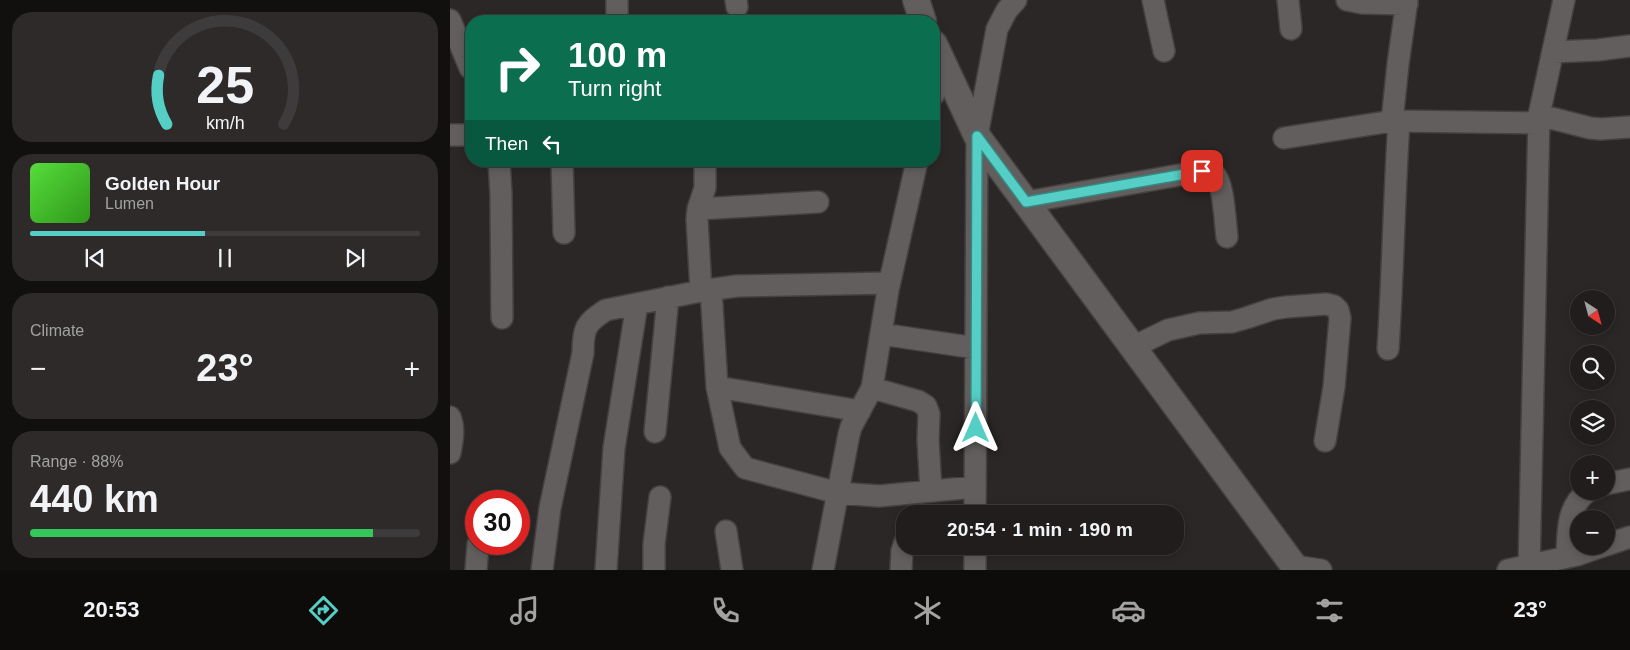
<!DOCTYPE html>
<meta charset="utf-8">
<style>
:root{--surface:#201d1c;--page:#2d2a29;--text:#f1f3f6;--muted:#a2a2a3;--line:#3d3b3b;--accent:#55cec5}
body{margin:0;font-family:Arial,sans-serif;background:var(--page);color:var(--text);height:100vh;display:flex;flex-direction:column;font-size:19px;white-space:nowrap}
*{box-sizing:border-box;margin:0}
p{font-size:16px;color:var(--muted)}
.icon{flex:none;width:28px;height:28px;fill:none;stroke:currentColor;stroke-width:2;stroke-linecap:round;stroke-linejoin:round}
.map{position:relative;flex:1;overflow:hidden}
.details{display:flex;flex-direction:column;gap:12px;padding:12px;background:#12100f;width:450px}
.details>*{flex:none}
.banner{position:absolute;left:15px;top:15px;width:475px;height:152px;border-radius:20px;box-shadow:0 2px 8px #0003,0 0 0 1px var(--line);background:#0b6e4f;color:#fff;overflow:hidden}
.needle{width:32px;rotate:144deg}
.fabs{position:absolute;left:1120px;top:290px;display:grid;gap:10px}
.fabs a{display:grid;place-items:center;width:45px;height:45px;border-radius:50%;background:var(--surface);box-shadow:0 2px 8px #0003,0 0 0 1px var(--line);font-size:25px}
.speed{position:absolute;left:15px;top:490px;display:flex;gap:10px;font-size:25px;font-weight:700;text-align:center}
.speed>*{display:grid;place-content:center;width:65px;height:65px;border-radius:50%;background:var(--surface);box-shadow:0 2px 8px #0003,0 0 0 1px var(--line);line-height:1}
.speed .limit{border:8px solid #d22;background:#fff;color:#111}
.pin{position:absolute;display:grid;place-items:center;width:42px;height:42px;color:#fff;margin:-21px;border-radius:10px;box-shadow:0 2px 8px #0006}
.me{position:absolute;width:55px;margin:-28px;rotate:0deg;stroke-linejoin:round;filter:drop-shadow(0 0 4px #0008)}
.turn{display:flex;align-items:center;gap:18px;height:105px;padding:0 20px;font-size:22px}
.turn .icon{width:65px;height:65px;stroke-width:2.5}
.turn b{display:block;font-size:35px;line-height:42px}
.then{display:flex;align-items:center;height:48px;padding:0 20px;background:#0003;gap:10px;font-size:19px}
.big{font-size:38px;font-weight:700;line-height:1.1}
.details .tile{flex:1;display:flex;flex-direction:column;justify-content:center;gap:8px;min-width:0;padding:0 18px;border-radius:20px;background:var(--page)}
.details .dial{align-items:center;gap:0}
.dial svg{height:130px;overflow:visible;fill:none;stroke:var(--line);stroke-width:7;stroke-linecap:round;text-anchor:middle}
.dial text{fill:var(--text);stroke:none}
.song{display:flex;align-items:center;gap:15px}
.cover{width:60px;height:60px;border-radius:8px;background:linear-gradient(135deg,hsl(110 70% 55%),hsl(110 70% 35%))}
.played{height:5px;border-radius:2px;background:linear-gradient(90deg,var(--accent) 45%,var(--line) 45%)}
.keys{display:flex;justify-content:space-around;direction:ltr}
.heat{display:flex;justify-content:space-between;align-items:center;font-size:28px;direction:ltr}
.charge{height:8px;border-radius:4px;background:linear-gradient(90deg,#34c759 88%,var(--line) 0)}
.trip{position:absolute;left:446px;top:505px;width:288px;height:50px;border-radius:20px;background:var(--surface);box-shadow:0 2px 8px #0003,0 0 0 1px var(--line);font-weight:700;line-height:50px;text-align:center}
.tab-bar{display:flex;height:80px;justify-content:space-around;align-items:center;background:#0d0c0b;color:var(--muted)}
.tab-bar .icon{width:35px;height:35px}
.tab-bar .selected{color:var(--accent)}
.tab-bar b{font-size:22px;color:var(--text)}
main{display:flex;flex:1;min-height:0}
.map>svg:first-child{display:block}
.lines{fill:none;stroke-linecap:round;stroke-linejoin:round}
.minor-casing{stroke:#444240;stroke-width:24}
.tertiary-casing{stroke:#444240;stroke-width:29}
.minor{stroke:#615e5d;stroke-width:21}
.tertiary{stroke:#615e5d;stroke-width:26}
.route-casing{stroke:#378680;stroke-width:12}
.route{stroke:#55cec5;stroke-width:9}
</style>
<main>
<section class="details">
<div class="tile dial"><svg viewBox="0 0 100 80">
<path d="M14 69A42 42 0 1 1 86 69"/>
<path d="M14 69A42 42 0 0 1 9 39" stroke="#55cec5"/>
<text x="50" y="56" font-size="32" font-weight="700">25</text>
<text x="50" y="72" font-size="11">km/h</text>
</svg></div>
<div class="tile">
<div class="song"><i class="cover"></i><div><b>Golden Hour</b><p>Lumen</p></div></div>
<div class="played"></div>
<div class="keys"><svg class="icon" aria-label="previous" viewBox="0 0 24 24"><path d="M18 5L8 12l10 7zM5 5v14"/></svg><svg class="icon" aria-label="pause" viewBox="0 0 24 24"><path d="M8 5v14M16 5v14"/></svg><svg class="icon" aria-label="next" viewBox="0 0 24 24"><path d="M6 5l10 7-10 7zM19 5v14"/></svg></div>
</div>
<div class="tile"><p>Climate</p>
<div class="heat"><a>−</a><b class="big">23°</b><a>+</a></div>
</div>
<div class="tile"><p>Range · 88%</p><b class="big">440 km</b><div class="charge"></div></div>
</section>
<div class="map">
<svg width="1180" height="570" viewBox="0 0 1180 570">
<rect width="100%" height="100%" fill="#2a2726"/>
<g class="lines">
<g class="minor-casing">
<path id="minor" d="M286 0 287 7
M703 0 714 51
M838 0 841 29
M897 0 912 3 957 4
M167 17V0
M0 20 20 68
M1103 52 1148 50 1180 46
M484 94 492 62
M1089 115 1140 128 1151 129 1180 127
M942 121 948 64 957 0
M0 135H21
M834 138 942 121 1089 123
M49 161 51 194 52 318
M112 161 114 233
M576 202 752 171C757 171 760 171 764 174 774 182 775 223 777 237
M248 209 368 202
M261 289 267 387 280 448 295 468 388 493 429 496 525 487
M251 291 247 219 248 209 255 188V161
M431 334 526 348
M683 347 718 330 749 323 782 322 796 318 823 309 836 307 876 304 884 306 888 310 890 318 884 387 875 441
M938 349C943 273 944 197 949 121
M267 387 410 411
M422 388 468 401 476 406 479 414 478 440 481 491
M0 417C5 429 2 441 0 453
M205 432 218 297
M1156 484 1180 479
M525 514 527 136 547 29 557 10 566 0
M276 531 282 570
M1156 545 1180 537
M1117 557C1118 533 1116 507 1138 491
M844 566 871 570
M26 570 28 544
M92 570 100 508 133 353C133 329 135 323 156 310L251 291 287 286 439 283
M156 570 164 448 187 304
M204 570V544L210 497
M373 570 399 434 401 427 422 388 438 290 467 161
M451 570 452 551 455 542
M525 570V546
M1058 570 1127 555 1153 546
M1079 570 1089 115 1114 0"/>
</g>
<g class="tertiary-casing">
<path id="tertiary" d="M466 0 473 21
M484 44 527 136 847 570"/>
</g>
<use href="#minor" class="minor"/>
<use href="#tertiary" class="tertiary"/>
</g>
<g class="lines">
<g class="route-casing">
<path id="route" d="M526 428 527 136 576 202 752 171"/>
</g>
<use href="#route" class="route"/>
</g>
</svg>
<div class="fabs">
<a><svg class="needle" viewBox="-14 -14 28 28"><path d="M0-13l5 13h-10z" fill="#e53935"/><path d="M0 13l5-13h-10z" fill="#a2a2a3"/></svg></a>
<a><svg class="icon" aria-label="search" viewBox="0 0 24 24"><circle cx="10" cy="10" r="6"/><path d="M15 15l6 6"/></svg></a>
<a><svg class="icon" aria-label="layers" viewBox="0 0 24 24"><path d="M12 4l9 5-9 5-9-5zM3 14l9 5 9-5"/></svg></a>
<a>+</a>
<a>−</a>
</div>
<div class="speed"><div class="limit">30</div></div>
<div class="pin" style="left:752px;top:171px;background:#d93025"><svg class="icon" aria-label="arrive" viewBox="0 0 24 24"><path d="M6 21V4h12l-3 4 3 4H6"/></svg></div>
<svg class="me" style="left:526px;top:428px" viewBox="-20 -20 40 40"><path d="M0-17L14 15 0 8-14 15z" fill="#55cec5" stroke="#fff" stroke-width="4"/></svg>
<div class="trip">20:54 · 1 min · 190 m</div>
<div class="banner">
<div class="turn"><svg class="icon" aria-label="right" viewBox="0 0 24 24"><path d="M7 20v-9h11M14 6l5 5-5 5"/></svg><div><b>100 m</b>Turn right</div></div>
<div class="then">Then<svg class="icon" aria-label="left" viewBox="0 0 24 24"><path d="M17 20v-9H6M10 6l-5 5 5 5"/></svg></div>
</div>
</div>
</main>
<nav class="tab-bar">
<b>20:53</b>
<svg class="icon selected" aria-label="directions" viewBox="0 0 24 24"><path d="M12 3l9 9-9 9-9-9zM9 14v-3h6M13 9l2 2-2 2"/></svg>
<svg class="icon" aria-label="music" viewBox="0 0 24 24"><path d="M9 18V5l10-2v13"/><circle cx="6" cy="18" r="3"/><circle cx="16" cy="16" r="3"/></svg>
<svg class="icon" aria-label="phone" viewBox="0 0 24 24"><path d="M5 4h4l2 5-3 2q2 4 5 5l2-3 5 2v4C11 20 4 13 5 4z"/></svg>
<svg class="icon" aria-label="climate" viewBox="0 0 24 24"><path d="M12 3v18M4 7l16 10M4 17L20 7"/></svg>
<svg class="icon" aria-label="car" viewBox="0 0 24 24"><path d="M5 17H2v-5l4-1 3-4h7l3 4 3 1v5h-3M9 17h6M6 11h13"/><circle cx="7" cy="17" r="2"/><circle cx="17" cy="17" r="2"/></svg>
<svg class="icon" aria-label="filters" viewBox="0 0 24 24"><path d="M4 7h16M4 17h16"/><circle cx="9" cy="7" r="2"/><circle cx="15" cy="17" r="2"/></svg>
<b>23°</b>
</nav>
